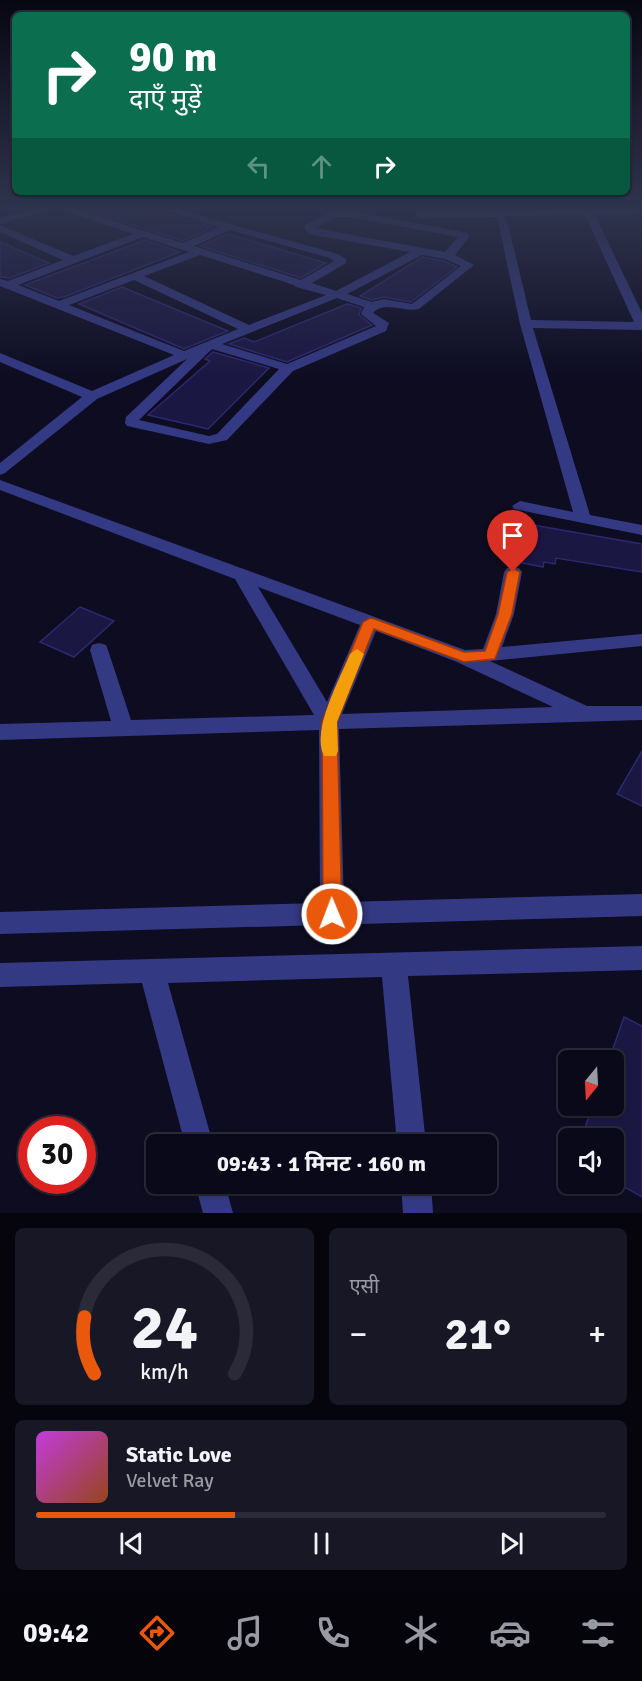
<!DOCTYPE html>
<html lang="hi">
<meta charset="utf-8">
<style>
:root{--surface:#0a0919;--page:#181726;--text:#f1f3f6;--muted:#999aa2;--line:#2a2a38;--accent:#ea580c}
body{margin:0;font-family:Signika,"Noto Sans Devanagari",sans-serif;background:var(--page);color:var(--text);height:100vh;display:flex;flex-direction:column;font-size:22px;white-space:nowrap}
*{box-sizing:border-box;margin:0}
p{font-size:20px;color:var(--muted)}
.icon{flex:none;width:33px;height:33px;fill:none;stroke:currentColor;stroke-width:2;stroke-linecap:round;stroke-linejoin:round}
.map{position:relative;height:1213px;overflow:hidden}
.panel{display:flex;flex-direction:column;gap:15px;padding:15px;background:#06050e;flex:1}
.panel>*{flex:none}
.top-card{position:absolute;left:12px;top:12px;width:618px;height:183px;border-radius:9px;box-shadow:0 2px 4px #0004,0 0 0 2px var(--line);background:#0b6e4f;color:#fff;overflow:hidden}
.needle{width:39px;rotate:198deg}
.controls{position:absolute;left:558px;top:1050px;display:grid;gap:12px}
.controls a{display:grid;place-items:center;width:66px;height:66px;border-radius:9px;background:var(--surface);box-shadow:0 2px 4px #0004,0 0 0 2px var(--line);font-size:30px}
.speed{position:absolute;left:18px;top:1116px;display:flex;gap:12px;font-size:30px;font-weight:700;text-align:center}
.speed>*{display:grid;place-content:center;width:78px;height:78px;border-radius:50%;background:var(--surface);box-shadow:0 2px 4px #0004,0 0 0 2px var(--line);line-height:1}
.speed .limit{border:9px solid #d22;background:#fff;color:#111}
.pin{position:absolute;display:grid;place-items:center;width:51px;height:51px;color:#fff;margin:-62px -26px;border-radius:50% 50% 50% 0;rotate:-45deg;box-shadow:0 0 6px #0007}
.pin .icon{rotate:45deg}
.me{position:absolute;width:66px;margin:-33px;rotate:359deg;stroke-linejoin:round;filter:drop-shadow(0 0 4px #0008)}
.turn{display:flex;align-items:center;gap:21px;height:126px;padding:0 18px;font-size:27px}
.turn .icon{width:78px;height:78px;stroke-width:2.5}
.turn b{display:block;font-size:42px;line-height:51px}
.lanes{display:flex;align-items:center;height:57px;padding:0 18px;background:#0003;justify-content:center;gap:30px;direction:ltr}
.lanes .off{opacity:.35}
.big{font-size:45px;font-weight:700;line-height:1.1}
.panel .tile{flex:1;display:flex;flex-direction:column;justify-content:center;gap:9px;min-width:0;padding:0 21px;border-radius:9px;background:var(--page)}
.panel .dial{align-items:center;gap:0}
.dial svg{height:156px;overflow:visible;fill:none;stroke:var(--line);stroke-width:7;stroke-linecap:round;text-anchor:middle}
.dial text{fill:var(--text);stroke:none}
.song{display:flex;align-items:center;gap:18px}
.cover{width:72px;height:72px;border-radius:9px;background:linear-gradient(135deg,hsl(290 70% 55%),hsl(20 70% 35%))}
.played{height:6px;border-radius:3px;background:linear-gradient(90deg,var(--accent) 35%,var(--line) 35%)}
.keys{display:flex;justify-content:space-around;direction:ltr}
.heat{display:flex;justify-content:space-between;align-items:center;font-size:33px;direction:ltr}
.panel .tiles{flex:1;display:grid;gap:15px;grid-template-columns:1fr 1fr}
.tile:last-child{grid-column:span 2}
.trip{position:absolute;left:146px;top:1134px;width:351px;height:60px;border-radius:9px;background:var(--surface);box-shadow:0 2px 4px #0004,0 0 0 2px var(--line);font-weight:700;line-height:60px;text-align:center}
.menu{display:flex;height:96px;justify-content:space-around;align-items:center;background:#04040a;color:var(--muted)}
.menu .icon{width:42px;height:42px}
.menu .on{color:var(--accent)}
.menu b{font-size:27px;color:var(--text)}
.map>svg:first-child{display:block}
.building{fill:#1b1743;stroke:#2e2771;stroke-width:1.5}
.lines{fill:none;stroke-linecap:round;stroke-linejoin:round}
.minor{fill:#343983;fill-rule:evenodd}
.route{fill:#ea580c;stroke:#983908;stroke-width:1.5}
.slow{fill:#f59e0b}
</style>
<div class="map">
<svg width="642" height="1213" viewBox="0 0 642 1213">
<rect width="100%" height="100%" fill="#0d0c21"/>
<path class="building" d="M91 209H148L213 227 183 241 91 212Z
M228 234 245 239 326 263 301 278 200 246Z
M145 240 180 252 64 297 57 298 25 285Z
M0 242 49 263 10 278 0 277Z
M422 257 444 261 457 267 411 302 384 297 372 300 360 296Z
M122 287 228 331 184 349 79 304Z
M347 304 361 308 359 315 372 325 287 362 229 344 244 338 254 342Z
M213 352 269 368 208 429 148 415 210 361 205 359Z
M516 522 642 544V572L556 558 555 564 544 562 543 567 522 563 523 558 509 556Z
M80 607 114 621 74 657 40 642Z
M642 751V806L617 794Z
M624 1017 642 1026V1197L614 1181V1138H581L593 1106H614V1060H609Z"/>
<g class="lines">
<path class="minor" d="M36 209H51L0 224V218Z
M60 209H74L183 243 219 227 161 209H176L338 254 346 259V263L312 283 336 291 410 252 308 234 304 227 305 225 331 212 350 211 468 233 469 237 455 255 474 265 419 309C403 313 385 300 373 313L389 323 386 331 293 371 227 440 209 444 127 426 125 423 126 417 187 359 97 399 5 473 0 475V463L82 397 0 362V353L92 391 174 355 0 286V279L8 281 63 260 0 232V225L73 256 133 234ZM336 217H350L458 237 445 252 315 228ZM230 230 330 258 334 261 301 280 194 246ZM143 237 189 252 59 301 18 285ZM200 255 294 285 296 287 326 295 249 325 144 276ZM422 255 445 259 461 266 412 304 384 299 372 302 347 294ZM134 280 238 329 184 351 69 305ZM337 298 364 307 361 314 376 326 287 364 222 344ZM212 349 279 369 217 434 209 436 139 420Z
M642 209V214L595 215 642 313V330L533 328 590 515 642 525V535L514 509 512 506 520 501 573 512 520 324 497 217 420 218 415 215 420 212ZM585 215 634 322 531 320 506 216Z
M0 480 465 650 483 649 496 614 504 572 507 568H519L522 572 514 614 502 647 642 634V646L490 661 587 706H642V720L339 729 344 902 642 894V916L0 934V912L320 903 319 730 0 740V724L111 721 90 650 92 645 99 643 106 645 108 650 131 720 314 715 235 579 0 490ZM258 587 360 625 327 702ZM376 631 457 662 553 707 342 714Z
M642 946V970L408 976 426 1144H397L382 977 168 983 213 1144H185L142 983 0 987V963Z
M195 1184H225L233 1213H203Z
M401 1184H431L433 1213H403Z"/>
</g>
<linearGradient id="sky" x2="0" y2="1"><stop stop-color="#070712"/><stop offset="0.55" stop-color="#2f344e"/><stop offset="1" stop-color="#2f344e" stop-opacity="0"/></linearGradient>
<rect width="642" height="378" fill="url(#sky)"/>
<path class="route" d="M513 568 520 572 512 614 495 659 464 662 374 629 337 722 342 914 339 920 332 922 326 920 323 914 322 722 363 622 370 618 375 619 464 652 485 651 498 614 507 572Z"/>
<path class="slow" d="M357 649 364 654 337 722 338 751 336 756H324C311 730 340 679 350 654Z"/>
</svg>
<div class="controls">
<a><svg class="needle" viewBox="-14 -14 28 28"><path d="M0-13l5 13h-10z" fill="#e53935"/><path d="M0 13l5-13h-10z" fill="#999aa2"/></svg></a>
<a><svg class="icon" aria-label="sound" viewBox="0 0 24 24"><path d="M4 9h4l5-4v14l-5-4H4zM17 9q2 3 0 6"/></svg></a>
</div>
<div class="speed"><div class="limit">30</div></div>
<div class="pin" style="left:513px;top:572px;background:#d93025"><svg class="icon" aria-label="arrive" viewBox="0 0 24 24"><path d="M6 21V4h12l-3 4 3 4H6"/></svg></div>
<svg class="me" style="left:332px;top:914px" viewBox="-20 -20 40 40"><circle r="17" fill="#ea580c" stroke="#fff" stroke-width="3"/><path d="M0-11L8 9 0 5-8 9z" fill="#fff"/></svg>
<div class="trip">09:43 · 1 मिनट · 160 m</div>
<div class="top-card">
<div class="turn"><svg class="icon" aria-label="right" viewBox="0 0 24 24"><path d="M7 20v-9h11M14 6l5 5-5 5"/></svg><div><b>90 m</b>दाएँ मुड़ें</div></div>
<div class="lanes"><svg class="icon off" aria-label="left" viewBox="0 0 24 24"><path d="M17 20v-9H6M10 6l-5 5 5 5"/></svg><svg class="icon off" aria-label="ahead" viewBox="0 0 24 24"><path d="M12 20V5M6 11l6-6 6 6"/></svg><svg class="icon" aria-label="right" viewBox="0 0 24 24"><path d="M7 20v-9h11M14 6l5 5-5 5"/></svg></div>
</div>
</div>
<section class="panel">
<div class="tiles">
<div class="tile dial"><svg viewBox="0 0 100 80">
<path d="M14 69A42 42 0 1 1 86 69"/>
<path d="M14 69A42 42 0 0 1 9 40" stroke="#ea580c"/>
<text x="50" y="56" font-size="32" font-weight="700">24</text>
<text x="50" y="72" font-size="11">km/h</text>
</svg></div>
<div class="tile"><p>एसी</p>
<div class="heat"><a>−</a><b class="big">21°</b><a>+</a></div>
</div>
<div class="tile">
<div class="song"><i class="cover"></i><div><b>Static Love</b><p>Velvet Ray</p></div></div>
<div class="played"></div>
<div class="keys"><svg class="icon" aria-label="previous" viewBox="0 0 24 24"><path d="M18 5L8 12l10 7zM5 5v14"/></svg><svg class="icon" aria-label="pause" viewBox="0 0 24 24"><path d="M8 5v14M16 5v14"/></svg><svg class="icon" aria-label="next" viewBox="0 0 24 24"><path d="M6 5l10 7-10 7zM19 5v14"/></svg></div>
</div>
</div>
</section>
<nav class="menu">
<b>09:42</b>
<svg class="icon on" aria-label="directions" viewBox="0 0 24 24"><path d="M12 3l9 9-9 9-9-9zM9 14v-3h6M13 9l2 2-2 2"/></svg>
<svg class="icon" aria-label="music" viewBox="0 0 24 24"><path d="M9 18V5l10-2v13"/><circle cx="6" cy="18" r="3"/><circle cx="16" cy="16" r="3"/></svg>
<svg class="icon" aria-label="phone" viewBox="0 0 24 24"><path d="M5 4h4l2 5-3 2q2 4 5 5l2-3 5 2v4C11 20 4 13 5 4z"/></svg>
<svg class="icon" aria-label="climate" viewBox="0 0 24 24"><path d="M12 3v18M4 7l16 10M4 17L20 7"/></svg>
<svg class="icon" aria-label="car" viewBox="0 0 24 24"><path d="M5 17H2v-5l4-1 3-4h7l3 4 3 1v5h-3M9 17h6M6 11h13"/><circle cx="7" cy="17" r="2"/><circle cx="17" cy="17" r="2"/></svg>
<svg class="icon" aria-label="filters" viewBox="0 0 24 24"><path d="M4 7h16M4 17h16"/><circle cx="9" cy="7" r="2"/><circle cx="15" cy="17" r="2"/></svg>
</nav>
